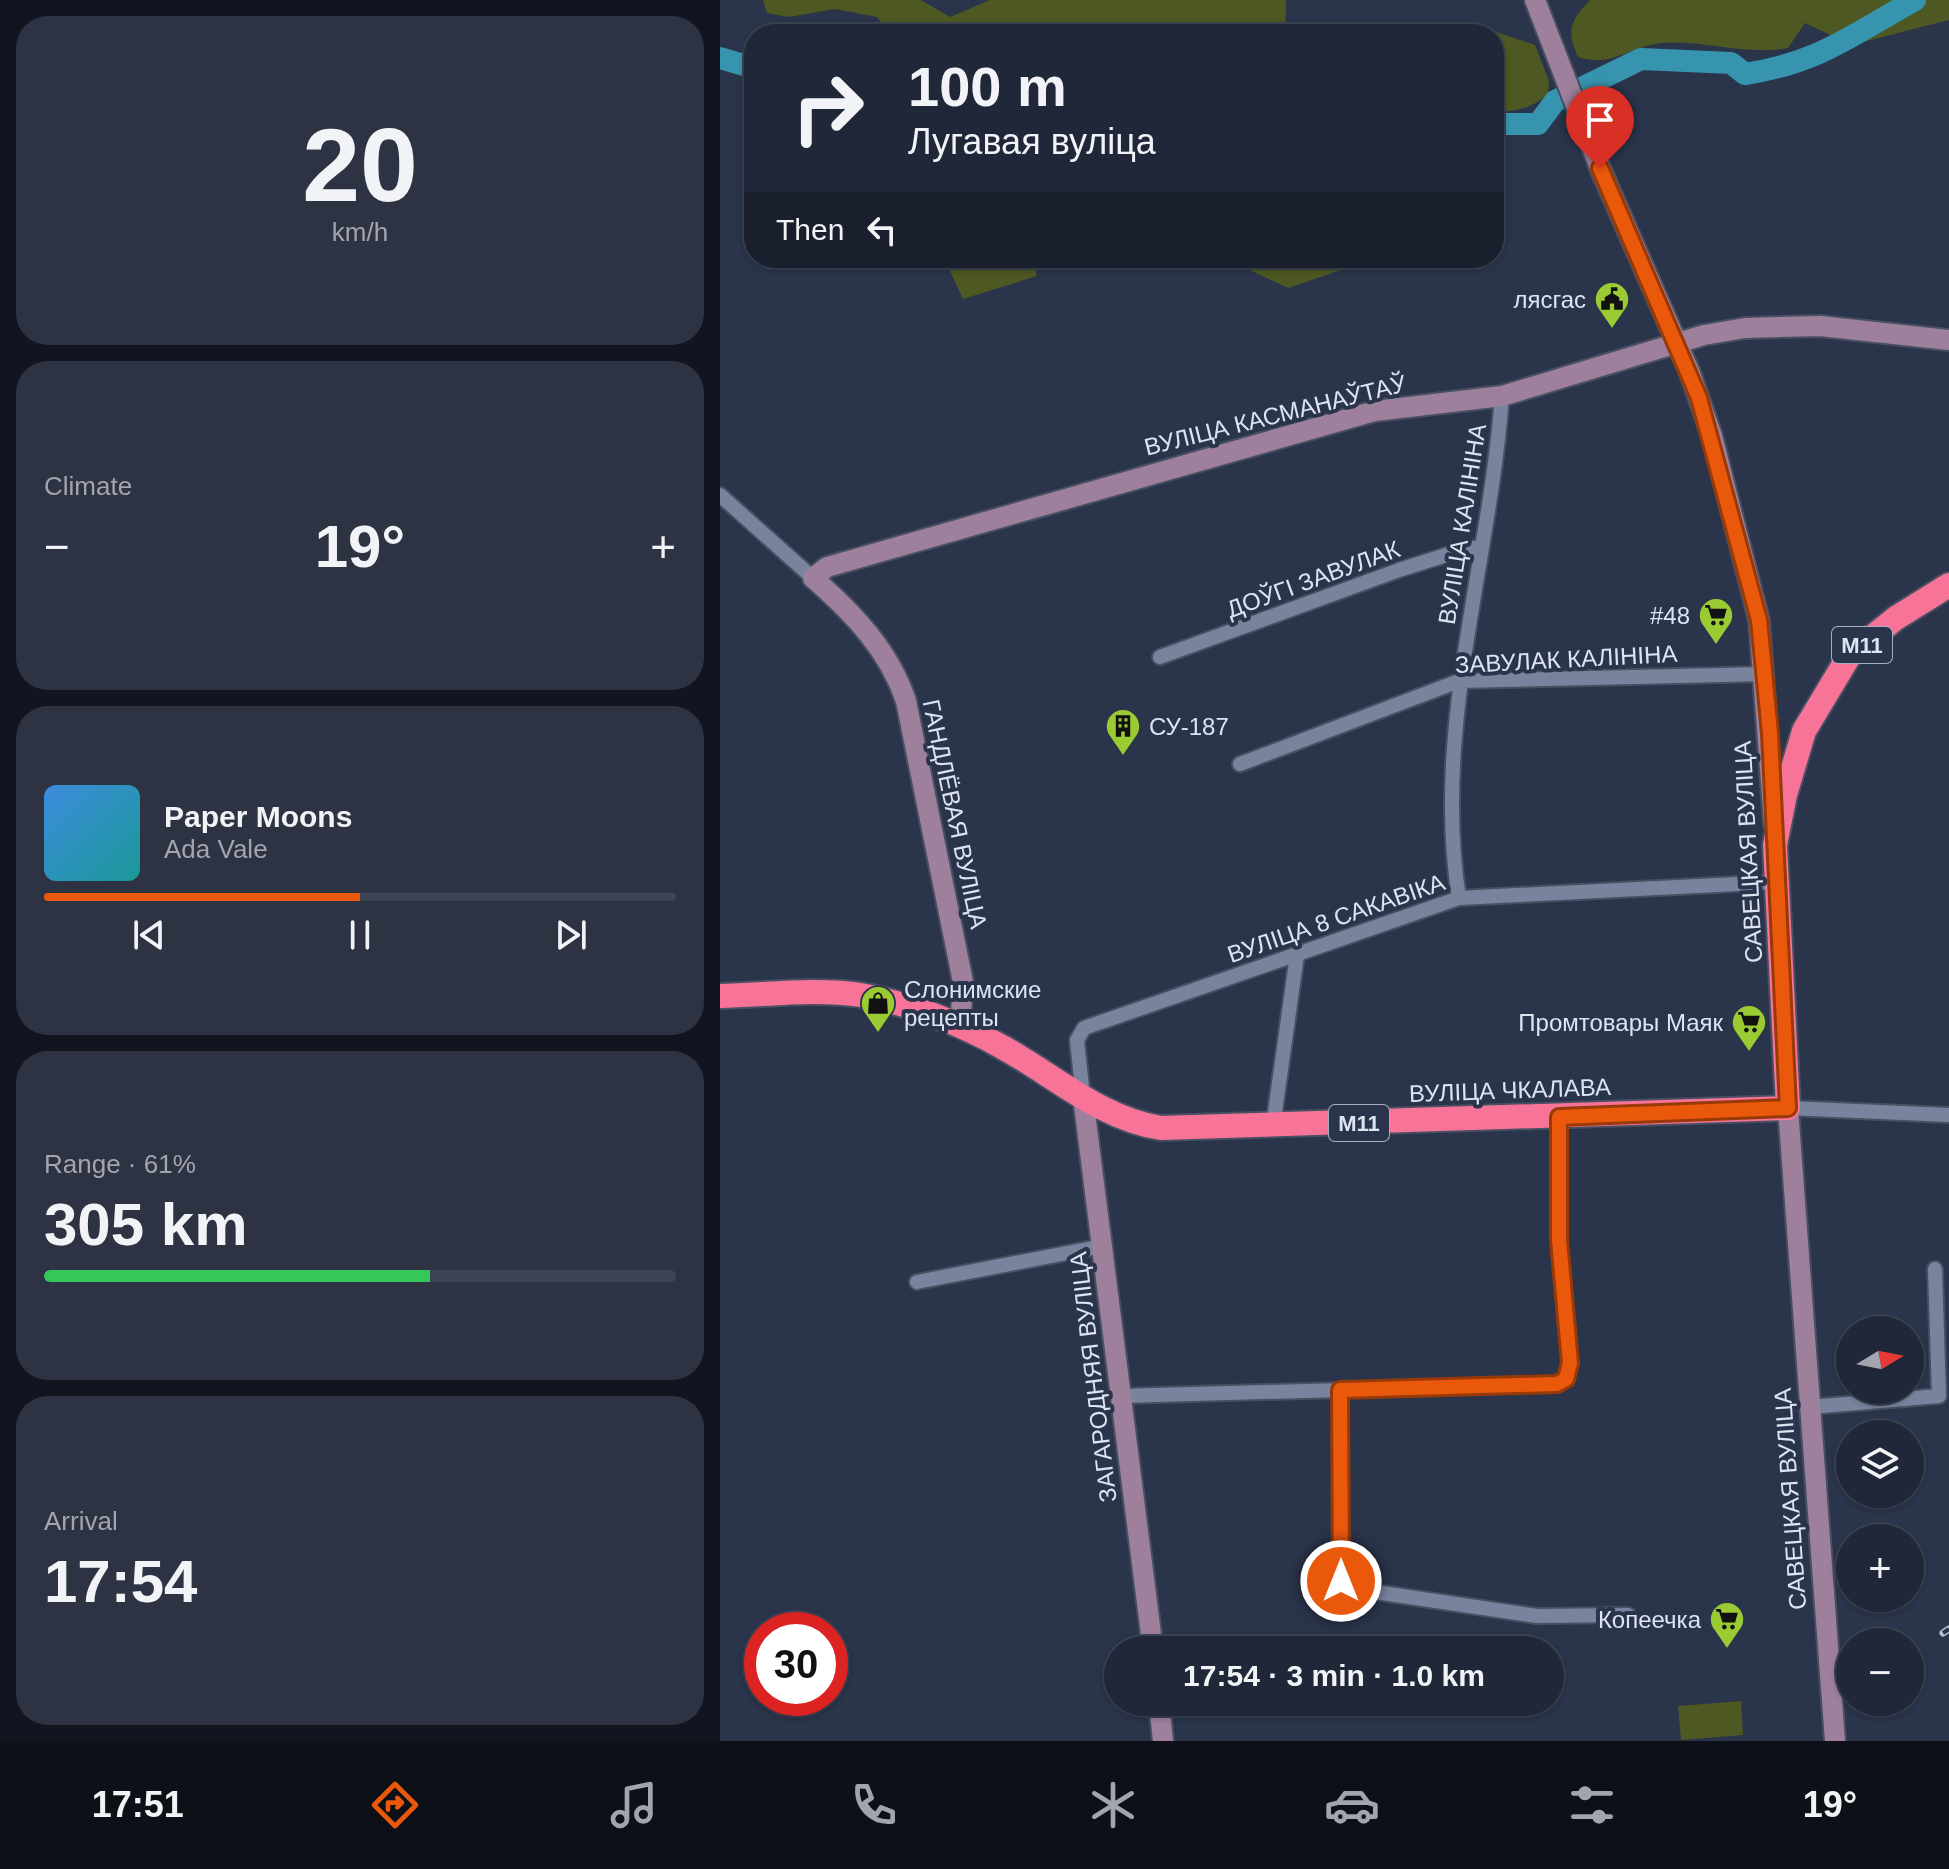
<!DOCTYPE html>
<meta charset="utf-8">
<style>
:root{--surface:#202738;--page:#2d3343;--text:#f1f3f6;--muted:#a2a5ae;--line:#3d4453;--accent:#ea580c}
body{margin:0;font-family:Arial,sans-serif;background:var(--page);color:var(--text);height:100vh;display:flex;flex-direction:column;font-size:30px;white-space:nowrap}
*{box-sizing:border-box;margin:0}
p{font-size:26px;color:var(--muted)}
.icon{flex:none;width:44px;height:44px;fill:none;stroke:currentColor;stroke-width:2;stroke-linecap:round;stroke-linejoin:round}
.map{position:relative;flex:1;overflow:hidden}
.sheet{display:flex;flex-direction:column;gap:16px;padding:16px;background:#12151f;width:720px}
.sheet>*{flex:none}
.hud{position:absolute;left:24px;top:24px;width:760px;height:244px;border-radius:32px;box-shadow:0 2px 6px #0004,0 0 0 2px var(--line);background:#202738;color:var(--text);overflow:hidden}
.needle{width:52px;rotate:80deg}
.controls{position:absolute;left:1116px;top:1316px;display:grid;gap:16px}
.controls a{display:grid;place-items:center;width:88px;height:88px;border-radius:50%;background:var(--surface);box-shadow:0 2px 6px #0004,0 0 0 2px var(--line);font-size:40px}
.speed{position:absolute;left:24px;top:1612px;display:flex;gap:16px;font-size:40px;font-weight:700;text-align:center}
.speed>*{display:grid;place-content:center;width:104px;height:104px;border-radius:50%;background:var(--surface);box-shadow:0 2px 6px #0004,0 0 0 2px var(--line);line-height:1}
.speed .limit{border:12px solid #d22;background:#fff;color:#111}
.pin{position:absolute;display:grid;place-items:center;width:68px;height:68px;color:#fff;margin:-82px -34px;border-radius:50% 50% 50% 0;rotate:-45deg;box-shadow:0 0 8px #0007}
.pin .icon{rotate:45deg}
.me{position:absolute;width:88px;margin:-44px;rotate:0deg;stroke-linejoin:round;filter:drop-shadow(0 0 6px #0008)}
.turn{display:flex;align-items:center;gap:28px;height:168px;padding:0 32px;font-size:36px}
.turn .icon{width:104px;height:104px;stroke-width:2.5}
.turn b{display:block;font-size:56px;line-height:68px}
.then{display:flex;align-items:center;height:76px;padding:0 32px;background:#0003;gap:16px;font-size:30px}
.big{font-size:60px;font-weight:700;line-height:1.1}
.sheet .widget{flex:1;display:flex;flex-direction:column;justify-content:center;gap:12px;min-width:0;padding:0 28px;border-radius:32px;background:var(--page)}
.sheet .dial{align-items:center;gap:0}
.dial b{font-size:104px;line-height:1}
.song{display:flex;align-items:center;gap:24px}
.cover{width:96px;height:96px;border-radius:12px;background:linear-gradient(135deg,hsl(210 70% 55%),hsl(180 70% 35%))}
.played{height:8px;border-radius:4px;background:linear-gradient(90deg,var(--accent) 50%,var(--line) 50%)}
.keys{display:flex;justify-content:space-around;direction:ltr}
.heat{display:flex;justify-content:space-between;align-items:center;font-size:44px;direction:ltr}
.charge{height:12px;border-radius:6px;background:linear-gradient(90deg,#34c759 61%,var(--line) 0)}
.trip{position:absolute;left:384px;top:1636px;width:460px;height:80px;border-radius:40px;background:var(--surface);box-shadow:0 2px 6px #0004,0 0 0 2px var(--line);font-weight:700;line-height:80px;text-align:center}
.tab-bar{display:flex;height:128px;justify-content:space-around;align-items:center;background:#0d1016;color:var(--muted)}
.tab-bar .icon{width:56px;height:56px}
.tab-bar .current{color:var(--accent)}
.tab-bar b{font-size:36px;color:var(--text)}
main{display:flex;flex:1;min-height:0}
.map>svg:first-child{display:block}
.green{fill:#4d5822}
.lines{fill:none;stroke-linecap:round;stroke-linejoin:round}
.river{stroke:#3794af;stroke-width:22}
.street-casing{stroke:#474f61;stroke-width:18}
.secondary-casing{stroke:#474f61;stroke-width:24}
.highway-casing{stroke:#474f61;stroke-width:28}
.street{stroke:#78849e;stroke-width:14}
.secondary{stroke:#9e7f9c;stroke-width:20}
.highway{stroke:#f87398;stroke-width:24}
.rail-casing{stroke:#bac2d1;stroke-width:7}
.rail{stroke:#2a344a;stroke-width:4;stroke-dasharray:12;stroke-linecap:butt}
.route-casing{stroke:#983908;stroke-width:20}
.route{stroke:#ea580c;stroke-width:14}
.labels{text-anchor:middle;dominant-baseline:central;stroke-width:8;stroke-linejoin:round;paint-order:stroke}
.shield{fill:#2a344a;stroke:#a7aebf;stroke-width:2}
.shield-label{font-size:22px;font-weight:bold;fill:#dce3f1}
.poi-label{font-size:24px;fill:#dce3f1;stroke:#2a344a;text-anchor:end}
.street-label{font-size:24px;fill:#dce3f1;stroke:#2a344a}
</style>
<main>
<section class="sheet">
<div class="widget dial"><b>20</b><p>km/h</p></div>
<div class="widget"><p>Climate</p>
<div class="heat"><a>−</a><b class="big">19°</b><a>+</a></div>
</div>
<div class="widget">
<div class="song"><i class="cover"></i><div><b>Paper Moons</b><p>Ada Vale</p></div></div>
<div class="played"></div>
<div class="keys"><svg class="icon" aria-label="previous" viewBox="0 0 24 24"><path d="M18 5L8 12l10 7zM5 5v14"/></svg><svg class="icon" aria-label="pause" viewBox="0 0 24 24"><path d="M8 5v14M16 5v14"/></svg><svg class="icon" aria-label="next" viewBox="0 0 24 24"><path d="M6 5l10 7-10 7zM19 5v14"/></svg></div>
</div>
<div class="widget"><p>Range · 61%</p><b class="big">305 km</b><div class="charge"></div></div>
<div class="widget"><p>Arrival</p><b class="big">17:54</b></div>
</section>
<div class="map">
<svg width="1229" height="1741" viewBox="0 0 1229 1741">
<rect width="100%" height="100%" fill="#2a344a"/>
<path class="green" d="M43 0H201L230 17 270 0H566L565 34H170L157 17 115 9 69 17 47 13Z
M870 0H1229V20L1131 45 1085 23 1068 48C1025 56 985 40 942 43 909 46 893 68 858 57 846 30 850 21 870 0Z
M759 26 815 45 829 81 828 94C812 109 795 111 774 112V34H732Z
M224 258H312L317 276 243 299Z
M522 258H656L568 288 532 271Z
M1021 1701 1023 1735 961 1740 958 1706Z"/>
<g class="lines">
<path class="river" d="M0 58 34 68
M774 124H818L835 101 921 59 1011 63 1025 74C1099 63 1133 34 1195 0"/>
<g class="street-casing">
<path id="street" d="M0 495 93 578
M440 657 679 570 748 548H762
M520 764 739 681 1045 674
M739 898C712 730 770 562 782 396
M363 1097 357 1040 364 1028 739 898 1057 882
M1068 1108 1229 1115
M553 1126 577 955
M197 1282 383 1246
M620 1390 621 1581 628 1588 817 1616 908 1615
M401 1396 837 1384 846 1379 850 1363 839 1240V1117
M1091 1407 1219 1396 1215 1269"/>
</g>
<g class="secondary-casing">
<path id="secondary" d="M815 0 880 168 970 373 992 436 1039 620 1054 823
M236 1025 241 1013 243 982 186 701C169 650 133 613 93 578L107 567 655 411 782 396 984 335 1025 328 1100 326 1229 340
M363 1097 433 1650
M1068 1108 1115 1741
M439 1702 443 1741"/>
</g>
<g class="highway-casing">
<path id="highway" d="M0 996C46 995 96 988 141 995 189 1003 242 1024 284 1048 336 1077 382 1119 441 1128L1068 1108 1055 845 1065 795 1084 731 1129 656 1176 618 1229 585"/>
</g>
<use href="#street" class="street"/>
<use href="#secondary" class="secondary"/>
<use href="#highway" class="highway"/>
<g class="rail-casing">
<path id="rail" d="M1223 1633 1229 1629"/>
</g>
<use href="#rail" class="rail"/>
</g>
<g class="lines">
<g class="route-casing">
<path id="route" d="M621 1581 620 1390 837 1384 846 1379 850 1363 839 1240V1117L1068 1108 1050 733 1039 620 979 398 880 168"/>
</g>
<use href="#route" class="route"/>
</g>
<defs>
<g id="civic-pin" transform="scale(1.8)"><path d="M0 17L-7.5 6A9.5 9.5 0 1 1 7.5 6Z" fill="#9bcb33" stroke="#2a344a"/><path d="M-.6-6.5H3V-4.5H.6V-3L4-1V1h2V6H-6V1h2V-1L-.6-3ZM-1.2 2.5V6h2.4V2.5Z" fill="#111"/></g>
<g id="supermarket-pin" transform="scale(1.8)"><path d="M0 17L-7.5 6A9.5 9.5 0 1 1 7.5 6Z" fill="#9bcb33" stroke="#2a344a"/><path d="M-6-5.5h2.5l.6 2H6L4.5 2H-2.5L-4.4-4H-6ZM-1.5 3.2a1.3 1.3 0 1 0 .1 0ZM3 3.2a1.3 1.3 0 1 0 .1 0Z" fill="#111"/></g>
<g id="building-pin" transform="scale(1.8)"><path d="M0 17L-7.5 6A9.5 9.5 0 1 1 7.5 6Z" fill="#9bcb33" stroke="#2a344a"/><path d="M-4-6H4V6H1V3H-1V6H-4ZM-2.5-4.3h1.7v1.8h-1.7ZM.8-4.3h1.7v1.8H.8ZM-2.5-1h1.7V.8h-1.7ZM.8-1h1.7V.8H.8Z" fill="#111"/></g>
<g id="shop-pin" transform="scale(1.8)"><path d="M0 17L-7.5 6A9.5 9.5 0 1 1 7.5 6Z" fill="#9bcb33" stroke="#2a344a"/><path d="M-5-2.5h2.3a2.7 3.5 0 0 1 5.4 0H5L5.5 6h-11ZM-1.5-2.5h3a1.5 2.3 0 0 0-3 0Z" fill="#111"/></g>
</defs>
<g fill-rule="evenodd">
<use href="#civic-pin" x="892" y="299"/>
<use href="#supermarket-pin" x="996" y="615"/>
<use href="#building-pin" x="403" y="726"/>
<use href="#shop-pin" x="158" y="1003"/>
<use href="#supermarket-pin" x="1029" y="1022"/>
<use href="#supermarket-pin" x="1007" y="1619"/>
</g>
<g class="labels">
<g class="shield">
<rect x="1112" y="627" width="60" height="36" rx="6"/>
<rect x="609" y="1105" width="60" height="36" rx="6"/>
</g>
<g class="shield-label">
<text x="1142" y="645">М11</text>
<text x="639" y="1123">М11</text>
</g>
<g class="poi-label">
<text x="866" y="299">лясгас</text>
<text x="970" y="615">#48</text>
<text x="429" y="726" text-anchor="start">СУ-187</text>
<text x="184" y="989" text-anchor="start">Слонимские<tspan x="184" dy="28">рецепты</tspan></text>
<text x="1003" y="1022">Промтовары Маяк</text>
<text x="981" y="1619">Копеечка</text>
</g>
<g class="street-label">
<text transform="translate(555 415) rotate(-14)">ВУЛІЦА КАСМАНАЎТАЎ</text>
<text transform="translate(742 524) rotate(-81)">ВУЛІЦА КАЛІНІНА</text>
<text transform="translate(593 579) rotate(-20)">ДОЎГІ ЗАВУЛАК</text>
<text transform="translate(846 659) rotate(-3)">ЗАВУЛАК КАЛІНІНА</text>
<text transform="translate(235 814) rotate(78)">ГАНДЛЁВАЯ ВУЛІЦА</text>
<text transform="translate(1028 852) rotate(-93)">САВЕЦКАЯ ВУЛІЦА</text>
<text transform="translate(616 918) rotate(-19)">ВУЛІЦА 8 САКАВІКА</text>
<text transform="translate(790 1090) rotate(-2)">ВУЛІЦА ЧКАЛАВА</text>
<text transform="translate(373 1377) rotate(-97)">ЗАГАРОДНЯЯ ВУЛІЦА</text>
<text transform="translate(1070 1499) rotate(-94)">САВЕЦКАЯ ВУЛІЦА</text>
</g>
</g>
</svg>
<div class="controls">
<a><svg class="needle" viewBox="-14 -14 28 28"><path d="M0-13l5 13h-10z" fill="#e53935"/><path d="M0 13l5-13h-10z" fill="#a2a5ae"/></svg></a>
<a><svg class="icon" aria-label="layers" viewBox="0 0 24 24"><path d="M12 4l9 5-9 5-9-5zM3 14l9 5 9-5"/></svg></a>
<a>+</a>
<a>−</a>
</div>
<div class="speed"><div class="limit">30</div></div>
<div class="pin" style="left:880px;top:168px;background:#d93025"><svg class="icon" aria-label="arrive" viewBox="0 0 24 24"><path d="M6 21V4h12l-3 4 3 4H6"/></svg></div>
<svg class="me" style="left:621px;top:1581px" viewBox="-20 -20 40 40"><circle r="17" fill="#ea580c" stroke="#fff" stroke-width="3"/><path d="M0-11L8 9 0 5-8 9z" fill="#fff"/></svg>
<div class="trip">17:54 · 3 min · 1.0 km</div>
<div class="hud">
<div class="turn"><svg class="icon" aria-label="right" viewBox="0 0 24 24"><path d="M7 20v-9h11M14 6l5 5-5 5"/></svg><div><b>100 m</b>Лугавая вуліца</div></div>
<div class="then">Then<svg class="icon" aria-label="left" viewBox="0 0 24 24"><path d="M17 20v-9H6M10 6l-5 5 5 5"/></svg></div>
</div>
</div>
</main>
<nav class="tab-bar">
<b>17:51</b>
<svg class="icon current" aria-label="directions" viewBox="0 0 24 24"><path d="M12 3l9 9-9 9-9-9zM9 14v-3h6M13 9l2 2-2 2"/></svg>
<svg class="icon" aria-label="music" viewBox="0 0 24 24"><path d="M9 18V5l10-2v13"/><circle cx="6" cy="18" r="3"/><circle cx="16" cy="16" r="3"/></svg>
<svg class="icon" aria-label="phone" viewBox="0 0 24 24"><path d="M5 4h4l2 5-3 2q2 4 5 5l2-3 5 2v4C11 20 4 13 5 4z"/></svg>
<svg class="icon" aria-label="climate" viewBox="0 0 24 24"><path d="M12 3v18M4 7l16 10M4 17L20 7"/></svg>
<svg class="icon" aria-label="car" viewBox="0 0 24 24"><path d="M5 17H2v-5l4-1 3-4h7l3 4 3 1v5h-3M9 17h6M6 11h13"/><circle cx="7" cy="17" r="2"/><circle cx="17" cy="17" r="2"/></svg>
<svg class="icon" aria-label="filters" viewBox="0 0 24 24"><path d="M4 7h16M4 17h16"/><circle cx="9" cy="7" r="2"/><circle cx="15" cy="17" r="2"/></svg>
<b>19°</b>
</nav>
